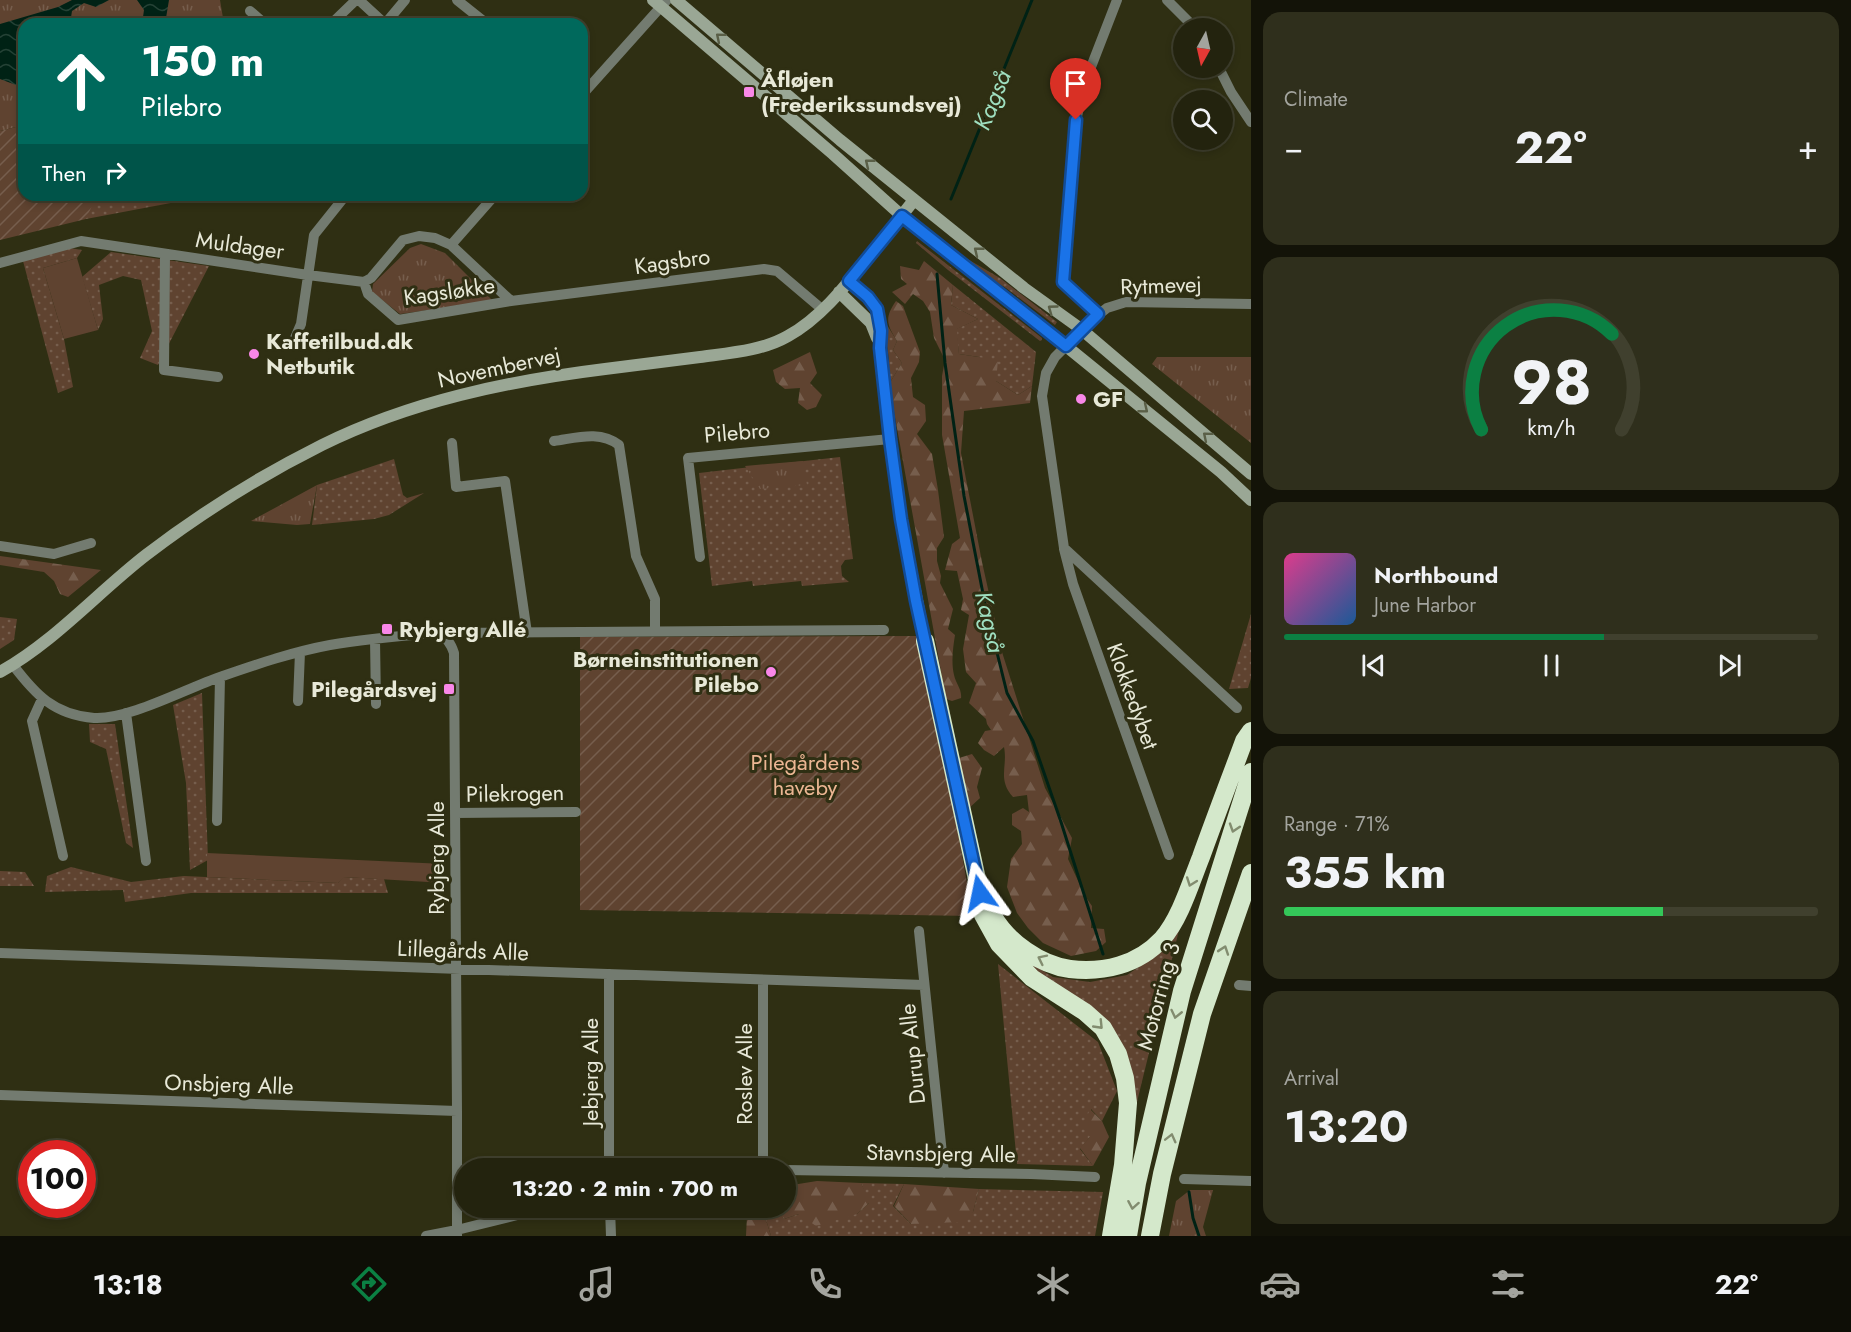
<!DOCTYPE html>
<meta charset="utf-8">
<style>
:root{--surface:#23230e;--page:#2f2f1c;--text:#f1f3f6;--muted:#a3a49e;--line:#40402e;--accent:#0b8043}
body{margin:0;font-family:Jost,sans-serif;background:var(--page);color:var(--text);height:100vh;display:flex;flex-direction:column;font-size:22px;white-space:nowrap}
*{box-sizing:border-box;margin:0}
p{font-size:20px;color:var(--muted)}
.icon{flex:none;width:33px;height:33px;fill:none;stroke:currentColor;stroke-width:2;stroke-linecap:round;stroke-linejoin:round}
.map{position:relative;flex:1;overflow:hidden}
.sheet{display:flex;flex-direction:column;gap:12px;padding:12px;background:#131308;width:600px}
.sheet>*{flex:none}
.top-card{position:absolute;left:18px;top:18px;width:570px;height:183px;border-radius:18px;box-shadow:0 3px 9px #0003,0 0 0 2px var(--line);background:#00695c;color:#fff;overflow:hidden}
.needle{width:39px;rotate:188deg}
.buttons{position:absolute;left:1173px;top:18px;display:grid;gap:12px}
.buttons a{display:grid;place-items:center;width:60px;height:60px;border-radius:50%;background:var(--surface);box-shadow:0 3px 9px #0003,0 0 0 2px var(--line);font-size:30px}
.speed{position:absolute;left:18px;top:1140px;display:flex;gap:12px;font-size:30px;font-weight:700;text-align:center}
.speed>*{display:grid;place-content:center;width:78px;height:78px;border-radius:50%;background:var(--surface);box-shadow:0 3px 9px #0003,0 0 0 2px var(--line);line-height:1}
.speed .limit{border:9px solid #d22;background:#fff;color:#111}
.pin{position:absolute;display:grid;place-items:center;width:51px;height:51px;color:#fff;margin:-62px -26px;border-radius:50% 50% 50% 0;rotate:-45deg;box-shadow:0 0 6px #0007}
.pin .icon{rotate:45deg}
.me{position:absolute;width:66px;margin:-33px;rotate:348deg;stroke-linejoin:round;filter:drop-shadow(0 0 4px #0008)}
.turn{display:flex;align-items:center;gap:21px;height:126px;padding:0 24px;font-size:27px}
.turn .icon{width:78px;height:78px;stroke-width:2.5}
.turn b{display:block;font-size:42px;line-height:51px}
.then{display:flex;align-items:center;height:57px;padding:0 24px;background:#0003;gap:12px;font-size:22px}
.big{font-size:45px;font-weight:700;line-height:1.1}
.sheet .card{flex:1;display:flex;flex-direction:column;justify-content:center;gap:9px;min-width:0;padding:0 21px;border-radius:18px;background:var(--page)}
.sheet .dial{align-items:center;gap:0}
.dial svg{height:156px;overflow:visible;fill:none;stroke:var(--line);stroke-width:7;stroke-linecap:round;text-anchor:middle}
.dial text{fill:var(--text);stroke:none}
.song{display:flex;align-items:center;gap:18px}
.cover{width:72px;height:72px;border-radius:9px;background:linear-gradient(135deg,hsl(330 70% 55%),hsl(210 70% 35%))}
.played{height:6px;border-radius:3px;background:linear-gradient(90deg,var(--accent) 60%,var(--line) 60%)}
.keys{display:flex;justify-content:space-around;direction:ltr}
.heat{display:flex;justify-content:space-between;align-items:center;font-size:33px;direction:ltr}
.charge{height:9px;border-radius:4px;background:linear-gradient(90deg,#34c759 71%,var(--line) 0)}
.trip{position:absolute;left:454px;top:1158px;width:342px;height:60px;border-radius:30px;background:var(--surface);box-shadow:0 3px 9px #0003,0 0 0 2px var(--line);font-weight:700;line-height:60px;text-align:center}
.tabs{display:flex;height:96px;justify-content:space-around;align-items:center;background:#0e0e06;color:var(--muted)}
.tabs .icon{width:42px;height:42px}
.tabs .active{color:var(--accent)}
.tabs b{font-size:27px;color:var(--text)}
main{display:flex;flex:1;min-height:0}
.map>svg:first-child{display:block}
.grass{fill:url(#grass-dots)}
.forest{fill:url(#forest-firs)}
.park{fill:url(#park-tufts)}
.garden{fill:url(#garden-furrows)}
.pitch{fill:#5f4330}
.water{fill:url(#water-waves)}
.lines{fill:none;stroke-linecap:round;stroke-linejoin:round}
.stream{stroke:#002215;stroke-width:3}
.street{stroke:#737b70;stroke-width:10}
.secondary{stroke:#9aa795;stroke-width:12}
.highway{stroke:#d4e8cb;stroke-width:18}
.oneway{stroke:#5a5f47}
.oneway2{stroke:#828c6f}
.route-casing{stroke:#114b97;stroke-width:15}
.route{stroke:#1a73e8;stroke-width:10}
.poi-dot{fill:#f987e8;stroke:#2f2f13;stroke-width:2}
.labels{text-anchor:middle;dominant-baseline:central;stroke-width:6;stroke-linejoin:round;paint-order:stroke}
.poi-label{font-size:22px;font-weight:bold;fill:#e8e9d8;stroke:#2f2f13;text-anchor:start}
.street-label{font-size:22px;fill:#e8e9d8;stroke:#2f2f13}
.park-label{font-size:22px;fill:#ecb693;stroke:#2f2f13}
.water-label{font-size:24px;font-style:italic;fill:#9fdfc0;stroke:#2f2f13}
</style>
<main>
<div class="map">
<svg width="1251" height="1236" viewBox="0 0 1251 1236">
<defs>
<pattern id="grass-dots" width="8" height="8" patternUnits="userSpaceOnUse" patternTransform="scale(1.5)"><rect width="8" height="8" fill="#5f4330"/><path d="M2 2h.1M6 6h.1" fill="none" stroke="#765e4d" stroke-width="1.8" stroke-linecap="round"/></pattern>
<pattern id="forest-firs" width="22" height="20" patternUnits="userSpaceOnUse" patternTransform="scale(1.5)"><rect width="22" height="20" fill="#5f4330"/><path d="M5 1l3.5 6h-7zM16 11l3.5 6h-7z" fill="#765e4d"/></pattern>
<pattern id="park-tufts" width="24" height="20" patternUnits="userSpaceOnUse" patternTransform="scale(1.5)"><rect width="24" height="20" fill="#5f4330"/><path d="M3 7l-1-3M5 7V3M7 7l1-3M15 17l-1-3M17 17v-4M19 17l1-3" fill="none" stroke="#765e4d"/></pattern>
<pattern id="garden-furrows" width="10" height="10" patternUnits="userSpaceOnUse" patternTransform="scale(1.5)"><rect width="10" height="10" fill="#5f4330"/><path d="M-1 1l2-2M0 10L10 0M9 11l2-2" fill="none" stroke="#765e4d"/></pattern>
<pattern id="water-waves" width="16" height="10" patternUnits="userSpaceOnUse" patternTransform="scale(1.5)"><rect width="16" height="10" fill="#002215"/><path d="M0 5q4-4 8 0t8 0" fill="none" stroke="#254236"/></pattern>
</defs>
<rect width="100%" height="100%" fill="#2f2f13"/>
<path class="grass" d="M86 195H198L193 201 176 202 86 219Z
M927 227 964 257 1000 278 1057 322 1055 325 1006 288 969 266 925 230Z
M917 241 1042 338V340L1040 341 948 270 916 243Z
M70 248 82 250 77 258 43 268 64 339 73 387 58 393 23 261Z
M111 252 209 266 158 365 140 358 152 331 141 280 123 276 99 285 103 319 98 330 82 277Z
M953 285 1036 352 1032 386 1018 395 996 381 979 357 959 354 956 329 978 319 951 305Z
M881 301 887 325 897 341 893 350 902 363 889 384V360Z
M840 457 853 559 845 560 841 566 842 576 849 582 802 586 801 581 753 586 752 581 712 586 699 473Z
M394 459 403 495 407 498 424 493 389 515 374 519 312 525 317 485Z
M1251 614V678L1248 688 1229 689Z
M0 617 17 619 14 640 0 649Z
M202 693 208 860 190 870 186 783 173 705Z
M89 724H115L133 848 126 843 106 749 90 742Z
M71 867 131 882 184 876 338 883 343 877 384 879 388 893H191L125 902 123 890 45 892 47 876Z
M0 871 25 872 34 886H0Z
M1180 926 1136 1106 1131 1071 1044 977 1009 950 1053 977 1090 982 1127 975 1162 951Z
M998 964 1098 1042 1117 1091 1102 1121 1091 1109 1090 1137 1080 1149 1093 1166 1017 1164Z
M861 1183 904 1184 893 1206 911 1224 973 1212 979 1189 1103 1192 1095 1236H771L767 1223 761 1213 747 1215V1208H775L784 1219 799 1214H857L869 1203Z"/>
<path class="forest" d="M924 261 953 285 951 305 978 319 957 329 959 354 998 360 996 381 1018 395 1032 386 1030 403 964 411 961 453 982 562 1002 652 1045 788 1072 838 1068 859 1085 896 1092 906 1091 928 1104 929 1106 942 1096 951 1071 956 1043 943 1028 928 1017 913 1007 887 1011 859 1022 844 1021 831 1012 825V814L1023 808 1029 812 1027 795 1013 797C997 779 1008 767 1004 747L994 756 984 750 978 743 985 731 991 730 987 724 986 719 969 703 976 683 966 672 963 649 969 615 961 610 963 599 957 571 945 570 952 544 960 538 942 435V376L945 360 934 338 930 312 923 301 913 294 905 304 892 292 907 284 901 279 900 266 919 270Z
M896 301 903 306 920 352 919 362 911 378 913 397 925 405 926 421 917 434 932 454 938 490 944 537 937 548V561L941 576 940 583 953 609 948 629 955 635C953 647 951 663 954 675 956 684 962 689 961 698L952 701 946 699 889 384 902 363 893 350 897 341C887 325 884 318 896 301Z
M810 352 817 373 810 383 822 395 816 407 807 410 798 403 800 388 785 389 776 382 773 370Z
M0 556 101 570 68 597 60 594 54 581 44 572 0 565Z
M972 754 982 768 977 787 980 798 968 809 959 758Z
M1090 1109 1102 1121 1109 1137 1093 1166 1080 1148 1090 1137 1083 1126Z
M817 1181 861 1183 870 1202 857 1214 816 1226 799 1214 784 1219 775 1208H786V1186Z
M904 1184 979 1189 973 1212 959 1222 911 1224 894 1206Z
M761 1213 767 1223 771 1236H746L747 1215Z"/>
<path class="park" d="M0 0H220L224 24H24V125L0 131Z
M421 244 445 253 493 301 400 314 372 292 373 284 410 248Z
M1157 357H1251V443L1152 364Z
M803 461 807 485 760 489 745 466Z
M317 485 310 524 297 525 251 521Z
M1190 1190H1213L1203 1227 1206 1236H1169L1176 1201Z"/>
<path class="garden" d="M24 125V195H93L95 199 86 219 0 240V131Z
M917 636 948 777 973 916 580 910V637Z"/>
<path class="pitch" d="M77 258 98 330 64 339 43 268Z
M207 853 445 864V883L344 877 338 883 207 877Z"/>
<path class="water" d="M72 0H109L96 7 84 3 72 11 70 24H24V88L0 79V24L58 7Z
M137 0H169L165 24H142L144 10Z"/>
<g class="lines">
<path class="stream" d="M951 199 1032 0
M937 274 945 363 964 496 985 604 1007 693 1033 741 1061 822 1103 954
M1189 1192 1193 1218 1199 1236"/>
<path class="street" d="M359 0 385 24
M457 0 487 24
M1167 0 1195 28
M250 11 265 24
M331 24 356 0
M385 24 405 0
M1219 68 1231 92 1251 122
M582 95 667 0
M451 245 495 195
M165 254 164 370 218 377
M0 263 81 241 308 275 364 282 371 278 403 240 419 236 435 238 451 245 511 301
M364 282 368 294 398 320 511 301 764 269 777 271 823 310
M1098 314 1063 282 1076 120 1086 80 1117 0
M295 338 301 324 314 235 346 195
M554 441C576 438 600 430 619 445L636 556 655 599V631
M452 443 456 487 505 481 527 633
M0 546 54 554 91 543
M1064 549 1073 584 1169 855
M700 557 688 458 890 439
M437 634C447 637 451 644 454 653L457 1111V1236
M375 639 376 704
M13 665C35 694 54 715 94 718 128 720 185 689 220 677 255 665 292 652 330 645 364 639 399 636 434 633L884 630
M42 699 32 721 63 856
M298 701 300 652
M1237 708 1064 548 1042 396 1046 373 1055 357 1094 318 1107 308 1126 302 1251 304
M126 713 146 861
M455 813 576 812
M217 821 220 677
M919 931 944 1173
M0 953 924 985
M609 974V1168
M1239 985 1251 986
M0 1095 457 1111
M763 1168V980
M786 1170 1031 1174 1095 1177
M1184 1179 1251 1181
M610 1208 611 1236
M426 1236 457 1230 545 1208"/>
<path class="secondary" d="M653 0 833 154 902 216 1066 346 1221 472 1251 500
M676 0 840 140 1024 288 1081 329 1251 474
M849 281 868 297 877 309 881 331 880 348 890 439 901 519 925 641
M839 292 871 323 877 338
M0 672C54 642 97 593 146 555 201 513 260 476 322 445 411 401 508 381 605 369 636 365 668 361 700 357 729 353 762 351 788 336 824 316 849 281 874 250 887 233 901 217 914 200"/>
<path class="highway" d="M925 641 980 893 983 915 999 944 1032 978 1085 1012 1103 1028 1118 1054 1125 1078 1128 1103 1123 1165 1111 1236
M993 916C1008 942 1040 965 1070 969 1103 973 1138 965 1162 939 1180 919 1191 882 1201 857 1215 818 1230 779 1244 741L1251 731
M1128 1236 1137 1183 1182 991 1251 772
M1150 1236 1162 1174 1202 1014 1251 873"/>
</g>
<defs><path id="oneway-chevron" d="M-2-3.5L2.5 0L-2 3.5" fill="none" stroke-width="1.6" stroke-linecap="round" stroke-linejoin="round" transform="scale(1.5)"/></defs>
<g class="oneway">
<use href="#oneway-chevron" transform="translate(720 37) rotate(-140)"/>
<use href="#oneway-chevron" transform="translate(869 163) rotate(-141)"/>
<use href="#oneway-chevron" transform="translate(978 251) rotate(-141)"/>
<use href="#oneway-chevron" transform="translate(1052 309) rotate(-144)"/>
<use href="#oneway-chevron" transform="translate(1144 409) rotate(39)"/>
<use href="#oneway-chevron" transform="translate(1207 436) rotate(-140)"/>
</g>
<g class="oneway2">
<use href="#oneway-chevron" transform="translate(1234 828) rotate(108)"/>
<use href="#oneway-chevron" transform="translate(1191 882) rotate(110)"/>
<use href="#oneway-chevron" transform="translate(1224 950) rotate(-71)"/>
<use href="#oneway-chevron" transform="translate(1042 959) rotate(-154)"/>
<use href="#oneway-chevron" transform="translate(1176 1014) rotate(103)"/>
<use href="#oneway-chevron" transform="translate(1099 1025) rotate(46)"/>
<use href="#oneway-chevron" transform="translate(1171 1138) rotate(-76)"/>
<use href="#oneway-chevron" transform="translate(1133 1205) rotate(100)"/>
</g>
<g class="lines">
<g class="route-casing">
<path id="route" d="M980 893 916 601 901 519 890 439 880 348 881 331 877 309 868 297 849 281 902 216 1066 346 1098 314 1063 282 1076 120"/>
</g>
<use href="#route" class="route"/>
</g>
<g class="poi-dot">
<rect x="743" y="86" width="12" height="12" rx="3"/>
<circle cx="254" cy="354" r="6"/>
<circle cx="1081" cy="399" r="6"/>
<rect x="381" y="623" width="12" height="12" rx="3"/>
<circle cx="771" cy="672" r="6"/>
<rect x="443" y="683" width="12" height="12" rx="3"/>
</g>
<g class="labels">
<g class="poi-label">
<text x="761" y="79">Åfløjen<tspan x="761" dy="25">(Frederikssundsvej)</tspan></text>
<text x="266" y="341">Kaffetilbud.dk<tspan x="266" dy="25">Netbutik</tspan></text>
<text x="1093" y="399">GF</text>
<text x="399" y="629">Rybjerg Allé</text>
<text x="759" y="659" text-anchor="end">Børneinstitutionen<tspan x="759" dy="25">Pilebo</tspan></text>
<text x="437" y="689" text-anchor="end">Pilegårdsvej</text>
</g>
<g class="street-label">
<text transform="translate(240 245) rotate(8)">Muldager</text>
<text transform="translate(672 261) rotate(-8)">Kagsbro</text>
<text transform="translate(1161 285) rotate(-2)">Rytmevej</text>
<text transform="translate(449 291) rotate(-8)">Kagsløkke</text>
<text transform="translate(499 367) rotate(-12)">Novembervej</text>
<text transform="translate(737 432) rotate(-5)">Pilebro</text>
<text transform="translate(1133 696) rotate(70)">Klokkedybet</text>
<text transform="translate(515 793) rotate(-1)">Pilekrogen</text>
<text transform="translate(436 858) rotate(-90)">Rybjerg Alle</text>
<text transform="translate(463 950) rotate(2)">Lillegårds Alle</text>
<text transform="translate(1158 996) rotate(-75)">Motorring 3</text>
<text transform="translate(912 1054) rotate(-96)">Durup Alle</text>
<text transform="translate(590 1072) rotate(-90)">Jebjerg Alle</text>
<text transform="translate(744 1074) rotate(-90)">Roslev Alle</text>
<text transform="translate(229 1084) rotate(2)">Onsbjerg Alle</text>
<text transform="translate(941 1153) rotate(1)">Stavnsbjerg Alle</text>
</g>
<g class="park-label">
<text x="805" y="762">Pilegårdens<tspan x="805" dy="25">haveby</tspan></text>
</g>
<g class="water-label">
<text transform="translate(992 100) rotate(-68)">Kagså</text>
<text transform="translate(990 622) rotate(77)">Kagså</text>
</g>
</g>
</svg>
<div class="buttons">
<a><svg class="needle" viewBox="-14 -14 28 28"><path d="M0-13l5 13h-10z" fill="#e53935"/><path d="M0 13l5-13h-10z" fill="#a3a49e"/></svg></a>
<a><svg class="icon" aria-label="search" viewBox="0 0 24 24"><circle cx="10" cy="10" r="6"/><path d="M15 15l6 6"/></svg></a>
</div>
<div class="speed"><div class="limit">100</div></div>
<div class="pin" style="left:1076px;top:120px;background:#d93025"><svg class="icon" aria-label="arrive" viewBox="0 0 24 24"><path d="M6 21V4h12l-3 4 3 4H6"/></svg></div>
<svg class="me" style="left:980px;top:893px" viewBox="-20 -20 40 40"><path d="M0-17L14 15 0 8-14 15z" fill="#1a73e8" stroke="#fff" stroke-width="4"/></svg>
<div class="trip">13:20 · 2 min · 700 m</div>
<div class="top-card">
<div class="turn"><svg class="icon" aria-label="ahead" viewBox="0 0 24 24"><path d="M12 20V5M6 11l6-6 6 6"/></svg><div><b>150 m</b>Pilebro</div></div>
<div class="then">Then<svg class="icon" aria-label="right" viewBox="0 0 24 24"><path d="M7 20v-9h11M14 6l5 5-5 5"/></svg></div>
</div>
</div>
<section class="sheet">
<div class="card"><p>Climate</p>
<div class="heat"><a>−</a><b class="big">22°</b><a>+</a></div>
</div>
<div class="card dial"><svg viewBox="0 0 100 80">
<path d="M14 69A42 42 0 1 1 86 69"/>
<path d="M14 69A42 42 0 0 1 81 20" stroke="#0b8043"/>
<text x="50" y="56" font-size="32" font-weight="700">98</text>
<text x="50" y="72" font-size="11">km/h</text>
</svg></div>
<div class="card">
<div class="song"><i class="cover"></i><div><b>Northbound</b><p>June Harbor</p></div></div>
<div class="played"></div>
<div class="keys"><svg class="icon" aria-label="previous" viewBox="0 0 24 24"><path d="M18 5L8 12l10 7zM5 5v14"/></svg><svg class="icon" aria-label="pause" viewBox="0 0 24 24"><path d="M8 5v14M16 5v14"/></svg><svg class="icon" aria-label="next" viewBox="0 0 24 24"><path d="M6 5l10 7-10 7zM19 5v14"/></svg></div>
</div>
<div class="card"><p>Range · 71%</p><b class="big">355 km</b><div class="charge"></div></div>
<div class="card"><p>Arrival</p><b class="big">13:20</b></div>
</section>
</main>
<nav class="tabs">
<b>13:18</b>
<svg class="icon active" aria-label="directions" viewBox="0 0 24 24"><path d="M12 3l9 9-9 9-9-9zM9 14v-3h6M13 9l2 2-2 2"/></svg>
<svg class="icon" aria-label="music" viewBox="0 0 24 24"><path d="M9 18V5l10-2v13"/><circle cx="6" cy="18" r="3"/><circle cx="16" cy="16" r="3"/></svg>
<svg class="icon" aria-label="phone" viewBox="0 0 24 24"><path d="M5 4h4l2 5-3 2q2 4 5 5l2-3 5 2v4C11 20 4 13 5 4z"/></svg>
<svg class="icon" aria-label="climate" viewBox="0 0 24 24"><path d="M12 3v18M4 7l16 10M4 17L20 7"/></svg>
<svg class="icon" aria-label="car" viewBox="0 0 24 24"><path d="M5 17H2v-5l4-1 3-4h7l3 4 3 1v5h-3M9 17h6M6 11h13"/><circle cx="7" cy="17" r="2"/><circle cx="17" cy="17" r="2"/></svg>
<svg class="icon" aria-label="filters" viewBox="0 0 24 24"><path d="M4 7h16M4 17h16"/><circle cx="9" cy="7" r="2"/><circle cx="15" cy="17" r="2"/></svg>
<b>22°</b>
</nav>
